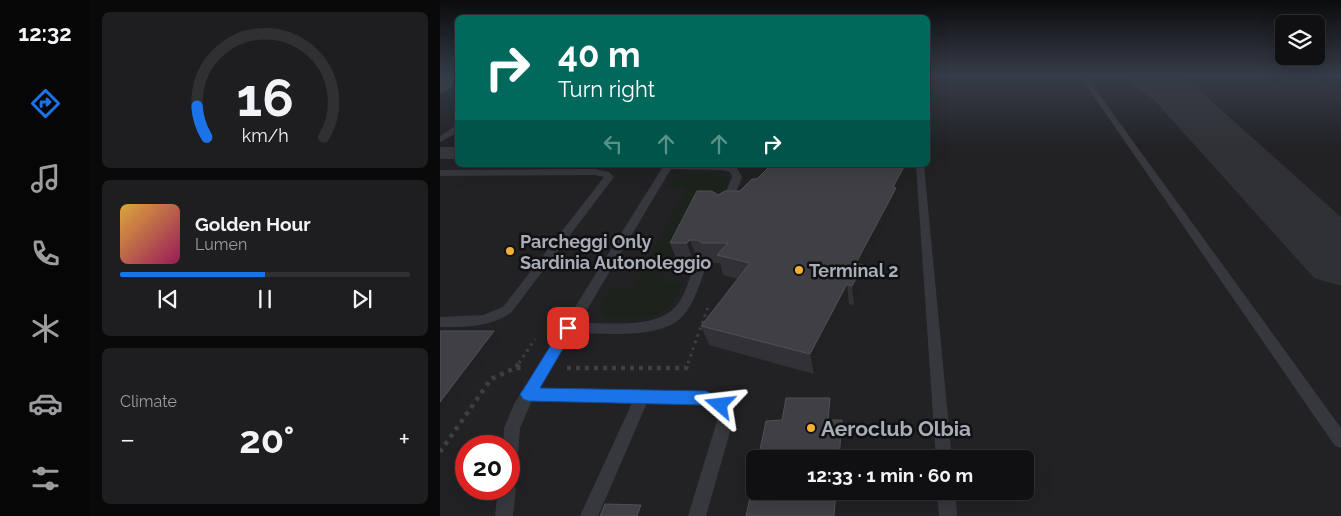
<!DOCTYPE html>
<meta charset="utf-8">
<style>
:root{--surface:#101012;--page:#1e1e20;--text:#f1f3f6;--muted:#9c9d9f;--line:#303032;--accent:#1a73e8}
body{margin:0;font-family:Raleway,sans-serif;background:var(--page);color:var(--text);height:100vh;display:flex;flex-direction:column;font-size:19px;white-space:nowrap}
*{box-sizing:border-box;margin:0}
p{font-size:16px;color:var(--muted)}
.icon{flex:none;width:28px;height:28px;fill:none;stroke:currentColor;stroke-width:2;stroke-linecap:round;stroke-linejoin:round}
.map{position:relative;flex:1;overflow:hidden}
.drawer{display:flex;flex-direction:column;gap:12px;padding:12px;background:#09090a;width:350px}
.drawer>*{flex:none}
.top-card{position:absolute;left:15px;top:15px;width:475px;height:152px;border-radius:8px;box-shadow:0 5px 20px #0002,0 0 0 1px var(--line);background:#00695c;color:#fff;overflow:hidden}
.controls{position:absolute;left:835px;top:15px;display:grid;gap:10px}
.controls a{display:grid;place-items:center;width:50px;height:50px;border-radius:8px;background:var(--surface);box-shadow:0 5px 20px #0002,0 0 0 1px var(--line);font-size:25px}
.speed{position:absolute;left:15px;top:435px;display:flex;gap:10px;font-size:25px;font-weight:700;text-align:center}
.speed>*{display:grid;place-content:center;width:65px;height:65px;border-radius:50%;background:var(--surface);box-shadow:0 5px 20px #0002,0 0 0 1px var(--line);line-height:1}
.speed .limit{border:8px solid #d22;background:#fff;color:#111}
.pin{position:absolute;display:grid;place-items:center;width:42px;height:42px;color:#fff;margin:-21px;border-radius:10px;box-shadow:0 2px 8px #0006}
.me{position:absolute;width:55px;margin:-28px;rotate:287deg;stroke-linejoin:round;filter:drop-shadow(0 0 4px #0008)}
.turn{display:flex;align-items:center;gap:18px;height:105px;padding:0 20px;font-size:22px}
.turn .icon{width:65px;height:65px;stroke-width:2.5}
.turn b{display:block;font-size:35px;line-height:42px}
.lanes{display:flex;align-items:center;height:48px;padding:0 20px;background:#0003;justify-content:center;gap:25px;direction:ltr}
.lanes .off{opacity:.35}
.big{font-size:38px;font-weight:700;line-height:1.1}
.drawer .card{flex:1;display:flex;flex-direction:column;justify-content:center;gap:8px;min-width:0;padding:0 18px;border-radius:8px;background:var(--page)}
.drawer .dial{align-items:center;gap:0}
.dial svg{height:130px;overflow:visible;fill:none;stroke:var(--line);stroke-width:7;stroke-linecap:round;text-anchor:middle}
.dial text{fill:var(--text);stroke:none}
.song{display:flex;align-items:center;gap:15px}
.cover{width:60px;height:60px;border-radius:8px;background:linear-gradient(135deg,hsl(40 70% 55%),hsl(330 70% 35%))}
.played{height:5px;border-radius:2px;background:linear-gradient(90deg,var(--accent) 50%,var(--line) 50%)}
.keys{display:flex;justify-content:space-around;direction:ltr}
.heat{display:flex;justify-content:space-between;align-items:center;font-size:28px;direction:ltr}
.trip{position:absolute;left:306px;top:450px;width:288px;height:50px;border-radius:8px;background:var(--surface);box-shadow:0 5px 20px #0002,0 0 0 1px var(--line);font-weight:700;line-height:50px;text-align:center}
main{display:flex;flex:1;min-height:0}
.dock{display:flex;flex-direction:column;width:90px;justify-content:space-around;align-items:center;background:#060607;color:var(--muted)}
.dock .icon{width:35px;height:35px}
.dock .on{color:var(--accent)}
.dock b{font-size:22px;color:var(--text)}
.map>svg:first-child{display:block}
.built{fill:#222225;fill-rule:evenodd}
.green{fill:#1c231d}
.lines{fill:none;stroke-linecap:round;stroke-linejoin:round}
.taxiway{fill:#303135;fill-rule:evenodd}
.path-far1{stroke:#3d3f44;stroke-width:3;stroke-dasharray:2.5 4.5;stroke-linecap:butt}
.path{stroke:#3d3f44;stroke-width:4.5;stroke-dasharray:4 5;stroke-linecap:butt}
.service{fill:#37383d;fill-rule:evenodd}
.tertiary{fill:#37383d;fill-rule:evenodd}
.wall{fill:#323236}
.shaded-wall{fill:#212124}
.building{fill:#3f3f44;stroke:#4f5156}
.route{fill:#1a73e8;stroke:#114b97}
.poi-dot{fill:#f2b134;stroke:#111113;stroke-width:2}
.labels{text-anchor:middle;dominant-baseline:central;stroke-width:5;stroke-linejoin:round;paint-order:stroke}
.poi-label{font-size:18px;font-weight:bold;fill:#a8adb8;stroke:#111113;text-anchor:start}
.near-poi-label{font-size:21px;font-weight:bold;fill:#a8adb8;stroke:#111113;text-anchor:start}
</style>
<main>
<nav class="dock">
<b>12:32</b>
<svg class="icon on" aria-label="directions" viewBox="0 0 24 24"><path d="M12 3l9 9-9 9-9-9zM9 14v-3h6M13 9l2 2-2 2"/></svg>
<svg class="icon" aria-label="music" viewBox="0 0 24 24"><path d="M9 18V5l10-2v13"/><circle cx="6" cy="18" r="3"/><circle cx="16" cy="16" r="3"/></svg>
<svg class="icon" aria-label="phone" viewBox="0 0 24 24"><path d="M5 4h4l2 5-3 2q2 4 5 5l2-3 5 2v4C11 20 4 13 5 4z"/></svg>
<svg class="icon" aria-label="climate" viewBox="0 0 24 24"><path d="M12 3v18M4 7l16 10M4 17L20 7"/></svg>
<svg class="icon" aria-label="car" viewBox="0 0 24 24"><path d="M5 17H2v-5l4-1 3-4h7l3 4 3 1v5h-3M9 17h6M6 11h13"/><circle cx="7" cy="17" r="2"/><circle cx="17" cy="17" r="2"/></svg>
<svg class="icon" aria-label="filters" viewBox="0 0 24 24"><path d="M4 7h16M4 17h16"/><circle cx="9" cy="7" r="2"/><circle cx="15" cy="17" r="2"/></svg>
</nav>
<section class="drawer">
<div class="card dial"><svg viewBox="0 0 100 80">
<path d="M14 69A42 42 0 1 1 86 69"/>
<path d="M14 69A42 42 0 0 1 8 50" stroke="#1a73e8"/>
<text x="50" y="56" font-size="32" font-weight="700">16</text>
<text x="50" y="72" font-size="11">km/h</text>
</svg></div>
<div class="card">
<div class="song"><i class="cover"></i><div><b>Golden Hour</b><p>Lumen</p></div></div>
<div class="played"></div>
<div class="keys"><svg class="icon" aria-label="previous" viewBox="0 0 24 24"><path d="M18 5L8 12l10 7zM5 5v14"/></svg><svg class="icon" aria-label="pause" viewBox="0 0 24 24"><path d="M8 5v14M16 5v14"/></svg><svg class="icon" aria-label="next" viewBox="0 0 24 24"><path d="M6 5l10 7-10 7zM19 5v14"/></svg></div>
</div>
<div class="card"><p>Climate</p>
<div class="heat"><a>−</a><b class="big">20°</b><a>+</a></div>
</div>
</section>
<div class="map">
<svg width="901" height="516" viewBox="0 0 901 516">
<rect width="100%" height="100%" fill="#161618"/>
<path class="built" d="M0 75H17L18 165H488V75H901V516H0ZM26 446H69V489H26ZM315 459H585V491H315Z"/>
<path class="green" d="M247 173H277L288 178 289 181 281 194H264L220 283H243C227 325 206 316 168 317L158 311 170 287H194L246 187H229L234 178Z"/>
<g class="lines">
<path class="taxiway" d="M686 75H739L749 81 901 217V286L874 278 715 101 693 85Z"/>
<path class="path-far1" d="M79 363 95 339
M248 363 268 307"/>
<path class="path" d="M76 367 80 362
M127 368H246L248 362
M0 452 51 379 75 368H81"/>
<path class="service" d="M639 75H645L901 428V448L895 446Z
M15 126H18V132L0 142V136Z
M224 165H284L297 168 302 177 291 205 286 208 281 205 292 177 290 172 281 170 231 169 139 323C171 322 221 331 240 301 248 288 250 274 257 261H265L267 264C260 282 255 303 242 317 219 340 163 333 133 333L99 389 266 392 285 400 293 421 266 516H248L277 421 274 409 264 404 207 403 158 516H140L192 403 92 401 80 428 77 468 75 474 69 476V446H63L64 428 74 404Z
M476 165H484L512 459H496Z
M155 169 169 172 174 177 71 313C49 327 25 327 0 327V317L43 315 63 307 164 177 155 175 0 176V170Z
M69 481 73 483 76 489 73 516H55L58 489H69Z
M497 491H515L517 516H499Z"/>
<path class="tertiary" d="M0 147H18V159H0Z"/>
</g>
<path class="wall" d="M317 179 465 183 456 199V206L423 272 424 285 414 305 409 304 374 374 269 345 261 326 298 279 283 275 280 263H268L265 259H257L254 263H238L230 243 278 195 300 191Z"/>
<path class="shaded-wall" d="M18 82V102L0 113V93Z
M465 165V183L456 199V206L423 272 424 285 414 305 412 286 416 263 453 187Z
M250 240 257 259 254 263 247 243Z
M407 284 409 304 374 374 370 354Z
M54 331 61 339 0 422V402Z
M390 398 393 417 391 438 388 420Z
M402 420 405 439 403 459H399Z
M396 491H401L399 516H394Z
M201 505 207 512 205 516H197Z"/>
<path class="building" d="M0 75H18V82L0 93Z
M331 165H465L453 187 456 188 416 263 423 265 412 286 407 284 370 354 261 326 310 263 277 255 288 243H262L258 240H250L247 243H230L257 191H272L278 195 285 191H300L312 179H317Z
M0 331H54L0 402Z
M346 398H390L388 420H402L399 459H318L326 421 342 420Z
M315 474V491H396L394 516H306Z
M165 504 201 505 197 516H160Z"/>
<linearGradient id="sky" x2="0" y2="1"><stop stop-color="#0c0c0d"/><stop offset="0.51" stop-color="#363c48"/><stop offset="1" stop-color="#363c48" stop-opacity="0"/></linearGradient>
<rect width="901" height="147" fill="url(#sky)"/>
<path class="route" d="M128 323 133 324 135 328 100 388 266 391 285 400 288 405 285 410 280 412 264 405 88 401 83 399 80 394 83 390 124 324Z"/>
<g class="poi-dot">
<circle cx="70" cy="251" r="5"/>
<circle cx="359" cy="270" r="5"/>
<circle cx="371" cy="428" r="5"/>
</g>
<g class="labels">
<g class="poi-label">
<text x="80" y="241">Parcheggi Only<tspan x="80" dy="21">Sardinia Autonoleggio</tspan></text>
<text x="369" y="270">Terminal 2</text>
</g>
<g class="near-poi-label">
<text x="381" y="428">Aeroclub Olbia</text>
</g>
</g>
</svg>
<div class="controls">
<a><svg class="icon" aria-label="layers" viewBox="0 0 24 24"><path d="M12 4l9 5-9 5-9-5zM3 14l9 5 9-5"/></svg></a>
</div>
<div class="speed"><div class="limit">20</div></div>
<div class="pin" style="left:128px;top:328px;background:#d93025"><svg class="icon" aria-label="arrive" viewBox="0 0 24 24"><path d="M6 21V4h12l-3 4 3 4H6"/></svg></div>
<svg class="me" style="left:280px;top:405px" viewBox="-20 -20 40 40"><path d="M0-17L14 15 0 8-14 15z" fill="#1a73e8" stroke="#fff" stroke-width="4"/></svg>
<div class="trip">12:33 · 1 min · 60 m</div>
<div class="top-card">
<div class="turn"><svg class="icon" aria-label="right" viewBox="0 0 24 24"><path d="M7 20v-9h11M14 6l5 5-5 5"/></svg><div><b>40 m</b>Turn right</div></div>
<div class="lanes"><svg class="icon off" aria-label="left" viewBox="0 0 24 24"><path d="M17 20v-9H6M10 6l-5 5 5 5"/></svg><svg class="icon off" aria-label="ahead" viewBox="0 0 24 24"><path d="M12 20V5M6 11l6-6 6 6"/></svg><svg class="icon off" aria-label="ahead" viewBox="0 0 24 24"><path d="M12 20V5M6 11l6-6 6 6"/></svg><svg class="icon" aria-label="right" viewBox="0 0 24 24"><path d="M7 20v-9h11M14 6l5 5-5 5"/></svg></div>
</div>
</div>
</main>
